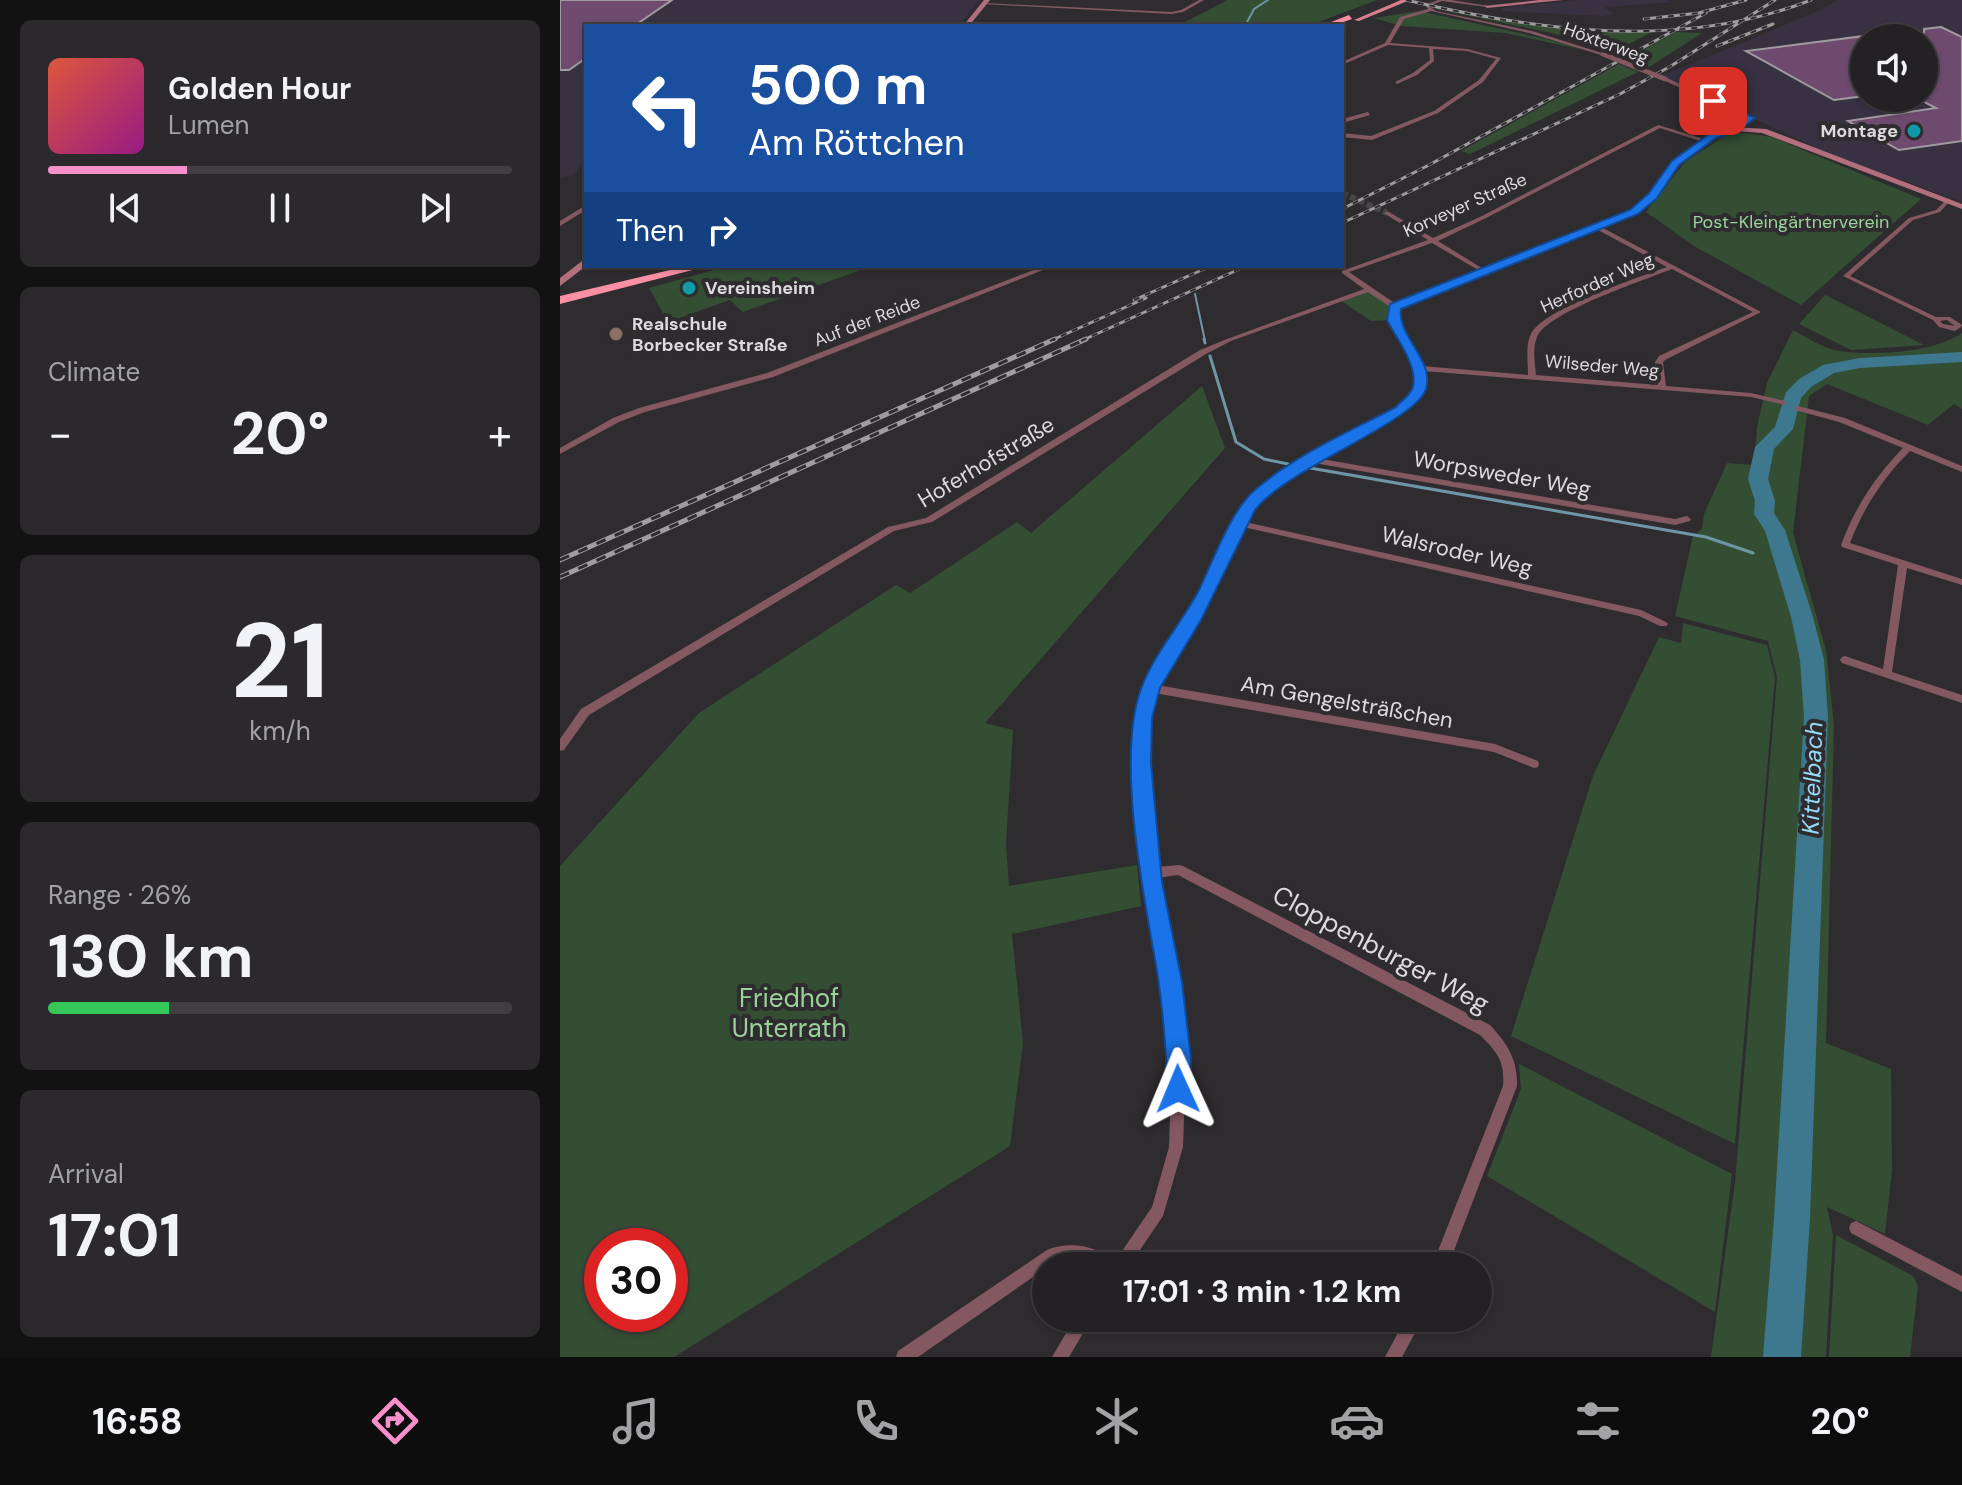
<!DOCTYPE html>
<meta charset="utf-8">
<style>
:root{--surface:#232123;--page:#2b292b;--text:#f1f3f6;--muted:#a3a3a6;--line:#403e41;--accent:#f890cb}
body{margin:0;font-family:"DM Sans",sans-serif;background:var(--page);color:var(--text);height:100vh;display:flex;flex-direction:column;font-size:30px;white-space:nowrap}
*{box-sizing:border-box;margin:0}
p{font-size:26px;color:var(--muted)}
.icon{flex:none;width:44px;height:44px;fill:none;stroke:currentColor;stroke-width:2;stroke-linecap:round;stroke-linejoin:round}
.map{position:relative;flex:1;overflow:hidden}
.side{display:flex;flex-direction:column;gap:20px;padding:20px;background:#131213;width:560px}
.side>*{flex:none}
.guide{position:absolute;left:24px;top:24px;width:760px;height:244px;border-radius:0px;box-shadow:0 2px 6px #0004,0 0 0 2px var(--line);background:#1a4fa0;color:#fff;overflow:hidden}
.buttons{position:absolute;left:1290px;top:24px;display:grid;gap:16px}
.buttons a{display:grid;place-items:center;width:88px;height:88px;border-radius:50%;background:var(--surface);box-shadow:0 2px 6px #0004,0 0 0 2px var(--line);font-size:40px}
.speed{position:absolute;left:24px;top:1228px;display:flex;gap:16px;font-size:40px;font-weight:700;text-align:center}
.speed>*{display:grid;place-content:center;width:104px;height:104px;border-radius:50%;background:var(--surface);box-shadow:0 2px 6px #0004,0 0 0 2px var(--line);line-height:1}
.speed .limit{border:12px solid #d22;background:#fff;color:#111}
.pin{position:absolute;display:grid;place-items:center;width:68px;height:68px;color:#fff;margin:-34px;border-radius:16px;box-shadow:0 4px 12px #0006}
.me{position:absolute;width:88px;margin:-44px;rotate:359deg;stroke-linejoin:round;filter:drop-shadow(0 0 6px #0008)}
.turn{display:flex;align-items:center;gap:28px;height:168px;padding:0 32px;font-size:36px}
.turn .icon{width:104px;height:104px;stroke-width:2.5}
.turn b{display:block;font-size:56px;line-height:68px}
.then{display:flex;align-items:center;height:76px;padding:0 32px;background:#0003;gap:16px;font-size:30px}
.big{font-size:60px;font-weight:700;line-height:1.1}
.side .card{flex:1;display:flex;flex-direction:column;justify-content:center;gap:12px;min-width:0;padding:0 28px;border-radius:12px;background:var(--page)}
.side .dial{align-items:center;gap:0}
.dial b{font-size:104px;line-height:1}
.song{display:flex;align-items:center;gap:24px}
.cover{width:96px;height:96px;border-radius:12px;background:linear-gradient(135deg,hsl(10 70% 55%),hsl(310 70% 35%))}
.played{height:8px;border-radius:4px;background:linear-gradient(90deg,var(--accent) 30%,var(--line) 30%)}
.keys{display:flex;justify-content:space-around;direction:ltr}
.heat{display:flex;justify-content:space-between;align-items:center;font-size:44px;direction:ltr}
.charge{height:12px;border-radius:6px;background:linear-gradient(90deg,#34c759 26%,var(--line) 0)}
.trip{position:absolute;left:472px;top:1252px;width:460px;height:80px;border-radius:40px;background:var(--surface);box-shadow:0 2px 6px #0004,0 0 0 2px var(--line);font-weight:700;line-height:80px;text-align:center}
.tabs{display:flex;height:128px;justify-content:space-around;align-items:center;background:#0e0d0e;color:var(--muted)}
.tabs .icon{width:56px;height:56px}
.tabs .selected{color:var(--accent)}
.tabs b{font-size:36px;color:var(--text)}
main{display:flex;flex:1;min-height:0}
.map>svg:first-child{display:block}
.industrial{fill:#373142;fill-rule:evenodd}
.green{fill:#334e33;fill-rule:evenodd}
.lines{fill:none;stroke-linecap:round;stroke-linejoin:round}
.stream-far1{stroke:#6e96a6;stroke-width:2}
.stream{stroke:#6e96a6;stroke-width:3}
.river{fill:#3e788f;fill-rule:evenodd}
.building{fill:#6d4a6e;stroke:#9f9b9f;stroke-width:2}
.street-tunnel{stroke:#494649;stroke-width:6;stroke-dasharray:6 3;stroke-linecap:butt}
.street{fill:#835860;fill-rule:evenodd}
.secondary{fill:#b36f7d;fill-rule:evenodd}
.primary{fill:#d88092;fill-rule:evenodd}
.highway{fill:#fa8fa6;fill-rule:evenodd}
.rail-far1-casing{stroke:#9f9d9f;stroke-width:3}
.rail-casing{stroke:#9f9d9f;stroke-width:5}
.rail-far1{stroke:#2f2c2f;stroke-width:2;stroke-dasharray:6;stroke-linecap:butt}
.rail{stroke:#2f2c2f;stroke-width:3;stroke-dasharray:10;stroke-linecap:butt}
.street-bridge{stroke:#835860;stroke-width:5}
.route{fill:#1a73e8;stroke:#114b97;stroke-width:2}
.culture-dot{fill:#0f9aa8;stroke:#2f2c2f;stroke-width:3}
.education-dot{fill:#8d6e63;stroke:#2f2c2f;stroke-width:3}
.labels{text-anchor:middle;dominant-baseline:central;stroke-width:8;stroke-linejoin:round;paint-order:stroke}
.far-street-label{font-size:18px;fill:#dddbdd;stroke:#2f2c2f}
.far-poi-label{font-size:18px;font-weight:bold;fill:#dddbdd;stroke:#2f2c2f;text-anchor:start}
.far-park-label{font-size:18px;fill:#99d399;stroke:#2f2c2f}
.street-label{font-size:22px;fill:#dddbdd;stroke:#2f2c2f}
.water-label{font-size:24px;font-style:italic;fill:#95daf7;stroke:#2f2c2f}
.near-street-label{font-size:26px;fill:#dddbdd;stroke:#2f2c2f}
.near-park-label{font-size:26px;fill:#99d399;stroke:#2f2c2f}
</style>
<main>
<section class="side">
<div class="card">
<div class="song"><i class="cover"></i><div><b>Golden Hour</b><p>Lumen</p></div></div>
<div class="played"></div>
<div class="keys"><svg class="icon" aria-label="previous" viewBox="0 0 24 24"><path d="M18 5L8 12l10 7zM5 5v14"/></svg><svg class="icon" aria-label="pause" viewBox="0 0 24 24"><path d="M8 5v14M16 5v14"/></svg><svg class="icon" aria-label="next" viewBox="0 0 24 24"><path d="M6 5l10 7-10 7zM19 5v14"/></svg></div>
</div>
<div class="card"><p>Climate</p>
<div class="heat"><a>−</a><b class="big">20°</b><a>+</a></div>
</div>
<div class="card dial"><b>21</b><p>km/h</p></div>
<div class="card"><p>Range · 26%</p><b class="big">130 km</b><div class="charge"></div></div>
<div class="card"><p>Arrival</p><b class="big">17:01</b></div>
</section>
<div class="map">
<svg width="1402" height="1357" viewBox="0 0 1402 1357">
<rect width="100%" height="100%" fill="#2f2c2f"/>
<path class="industrial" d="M0 0H419L399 26H26V164H21L14 175 0 178Z
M1015 0H1107L1114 2 1045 7 1054 15 1043 16 941 11 943 8Z
M1278 0H1402V202L1268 153 1102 76 1256 12ZM1304 38H1364V98H1304Z"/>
<path class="green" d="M668 0H817L748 26H634L625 22Z
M871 8 1000 28 1092 32 1054 52 996 34Z
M859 11 986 39 1028 51 945 33 841 26 814 18Z
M1115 32 1142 33 1089 67 1069 58Z
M1059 64 1078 72 910 154 901 151Z
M1177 132 1212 137 1361 199 1241 305 1134 246 1086 212 1125 162 1163 137Z
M169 266H312L183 312 170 300 108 322 89 288Z
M809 289 835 307 833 320 811 321 780 300Z
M1265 295 1364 345 1291 350 1239 324Z
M1233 330C1246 337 1264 349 1279 351 1313 356 1373 353 1402 333V409L1394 404 1368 425 1267 384 1249 396 1233 533 1266 650 1274 725 1266 1043 1331 1069 1332 1170 1325 1234 1267 1207 1273 1235 1266 1357H1151L1175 1182 1217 677 1208 641 1115 616 1133 536 1142 529 1144 514 1167 463 1194 465 1197 427 1207 383Z
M642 386 665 448 425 723 453 730 446 843 449 886 577 865 581 906 452 934 463 1043 450 1146 114 1357H0V866L139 713 336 585 350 593 457 522 471 533ZM42 1246H110V1314H42Z
M1123 623 1207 645 1215 677 1175 1144 951 1036 1033 776 1099 637 1121 643Z
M959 1064 1172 1174 1155 1312 927 1176 961 1089Z
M1276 1235 1353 1276 1358 1286 1350 1357H1269Z"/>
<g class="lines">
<path class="stream-far1" d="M685 26 694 9 708 0
M635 294 645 341"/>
<path class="stream" d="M644 339 645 343
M650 356 676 442 704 459 728 464
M750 468 1146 537 1193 553
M1219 566 1228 570"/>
<path class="river" d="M1402 352V362L1300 368 1274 373 1251 387 1241 398 1233 429 1214 449 1208 479 1215 501 1214 513 1225 530 1253 617 1264 660 1268 717 1250 1218 1241 1357H1203L1214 1218 1244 717 1240 660 1231 617 1205 531 1194 514 1195 501 1188 479 1195 447 1215 427 1226 392 1239 379 1263 365 1300 358Z"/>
</g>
<path class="building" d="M0 0H112L74 26H26V58L9 70H0Z
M1381 27 1402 37V141L1339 150 1288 121 1376 108 1364 102V29Z
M1304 36V96L1274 100 1186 51Z"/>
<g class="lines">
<path class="street-tunnel" d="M782 193 827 213"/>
<path class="street" d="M639 0H644L623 12 611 14 422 4 424 3 611 12 621 10Z
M878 0H891L929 6 927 7 882 1 869 6 876 11 972 31 1045 54 1041 55 969 33 871 11 844 19 830 43 907 49 941 58 923 82 878 113 812 140 782 137V133L811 136 874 111 919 80 936 59 907 51 873 49 874 61 857 75 837 84 835 82 853 73 870 60 869 48 828 45 782 65V62L825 43 840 17 868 9 865 5Z
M1103 78H1107L1193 118 1179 125 1178 130C1149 136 1124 153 1106 177 1098 187 1092 199 1082 208 1071 218 1057 222 1043 228L1201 312 1105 360 1103 362 1106 386 1191 393 1225 401V405L1191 397 863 371C864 375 865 379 864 383 857 410 786 445 761 459L1115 519 1127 516 1131 519 1130 521 1115 525 754 463C729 479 699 494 685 522L1081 610 1106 622 1108 624 1106 626H1100L1079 616 683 527 637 620 597 685 935 744 978 761 979 764 978 767 974 768 934 752 594 693 588 718 586 763 596 867 619 865 623 866 930 1025C947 1043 958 1060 957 1086L888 1266H872L943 1086C945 1061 937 1052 920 1035L618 875 597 878 616 982 626 1059 623 1147 603 1216 569 1266C559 1266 546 1268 536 1266 533 1266 527 1262 524 1262 510 1258 498 1262 486 1266V1268L358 1357H336L338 1351 487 1250C509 1241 538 1245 554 1263L592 1207 609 1147 612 1059 604 982 585 882 576 763 578 718 585 688 628 619 685 506 701 491 747 461V458H752C775 445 851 407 856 382 858 374 855 366 851 359 841 341 828 328 832 308L808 292 671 341 646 354 372 522 334 531 29 715 4 750 0 751V739L21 709 328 527 366 518 640 350 667 339 804 289 782 273V271L868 240 825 214V212H829L873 238 920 217 1098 125 1144 139 1155 133 1174 128 1175 123 1186 118 1103 80ZM1100 128 1140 141 1112 164 1083 200 1063 216 925 270 878 241 924 219ZM1038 230 1107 267C1077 278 989 307 972 332 965 343 968 361 968 375L862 366C852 347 835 331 838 308ZM872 243 920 271 836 304 789 272ZM1112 269 1193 312 1099 356 1095 362 1098 385 976 375C975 363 972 349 977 337 987 312 1085 280 1112 269Z
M808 112 810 115 782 123V119Z
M1386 200 1389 202 1380 212 1353 220 1290 276 1376 317H1390L1402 325 1401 327 1395 331 1379 327 1373 320 1283 276 1349 218 1376 210ZM1387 320 1395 326 1383 324 1380 321Z
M26 205V210L0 226V221Z
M484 266H493L213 377 85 412 59 422 0 454V448L53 418 79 408 207 373Z
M1235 406H1238L1285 418 1402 466V472L1350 451C1323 478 1304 507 1290 543L1402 579V585L1347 568 1332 672 1402 695V703L1282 663 1280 660 1282 657 1285 656 1323 669 1338 565 1282 547 1281 545C1295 507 1315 477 1343 448L1279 422 1235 410Z
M1296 1221 1402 1276V1292L1291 1233 1289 1228 1291 1223Z
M515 1318H532L509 1357H492Z
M846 1318H863L842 1357H825Z"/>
<path class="secondary" d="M424 0H430L409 26H403Z
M979 0H1003L927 8 924 6Z
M1173 127 1206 129 1402 204V209L1202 133 1176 131 1172 129Z
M26 258V266L0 286V278Z"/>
<path class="primary" d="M841 0H850L799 21 794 20Z"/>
<path class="highway" d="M789 15 792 19 772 26H761Z
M127 266H148L0 304V296Z"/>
<g class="rail-far1-casing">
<path id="rail-far1" d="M846 0C978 31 1121 51 1251 0
M1084 19 1139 13 1186 0
M1157 46 1213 24
M782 209 869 165 1146 13
M782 223 1060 94 1111 66 1215 0
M574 300 651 266
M490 341 586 298
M521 341 686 266"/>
</g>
<g class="rail-casing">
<path id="rail" d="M0 560 495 339
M0 577 526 339"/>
</g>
<use href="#rail-far1" class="rail-far1"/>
<use href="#rail" class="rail"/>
<path class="street-bridge" d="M1043 54 1105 79"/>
</g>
<path class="route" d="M1150 99H1156L1195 118 1179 131 1156 138 1119 165 1097 198 1078 214 841 309C837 337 875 360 866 389 855 422 726 469 695 510L641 620 600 688 592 718 591 763 602 882 622 982 631 1059 630 1089 627 1097 618 1101 609 1097C604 1084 607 1070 606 1056 604 1026 601 995 596 965 583 893 556 757 581 689 594 653 622 623 639 590 653 561 671 510 695 490 735 455 789 432 836 407 841 401 851 395 853 387 858 365 836 338 827 320L830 304 1070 210 1089 193 1112 161 1149 134 1171 127 1183 118 1150 103Z"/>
<g class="culture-dot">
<circle cx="1354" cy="131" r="8"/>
<circle cx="129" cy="288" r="8"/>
</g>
<circle class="education-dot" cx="56" cy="334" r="8"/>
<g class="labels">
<g class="far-street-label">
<text transform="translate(1046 43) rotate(20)">Höxterweg</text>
<text transform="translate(905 205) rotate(-24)">Korveyer Straße</text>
<text transform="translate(1037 283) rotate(-24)">Herforder Weg</text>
<text transform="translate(307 321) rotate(-21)">Auf der Reide</text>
<text transform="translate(1042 366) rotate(5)">Wilseder Weg</text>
</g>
<g class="far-poi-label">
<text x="1338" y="131" text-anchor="end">Montage</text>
<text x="145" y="288">Vereinsheim</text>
<text x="72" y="324">Realschule<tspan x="72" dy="21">Borbecker Straße</tspan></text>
</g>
<g class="far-park-label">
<text x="1231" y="222">Post-Kleingärtnerverein</text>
</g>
<g class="street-label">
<text transform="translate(426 462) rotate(-31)">Hoferhofstraße</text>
<text transform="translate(942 474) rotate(10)">Worpsweder Weg</text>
<text transform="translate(897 551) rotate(13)">Walsroder Weg</text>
<text transform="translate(787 702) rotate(10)">Am Gengelsträßchen</text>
</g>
<g class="water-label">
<text transform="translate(1252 778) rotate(-88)">Kittelbach</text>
</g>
<g class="near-street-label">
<text transform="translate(821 949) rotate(28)">Cloppenburger Weg</text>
</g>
<g class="near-park-label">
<text x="229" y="998">Friedhof<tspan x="229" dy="30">Unterrath</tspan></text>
</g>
</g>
</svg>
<div class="buttons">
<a><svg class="icon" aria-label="sound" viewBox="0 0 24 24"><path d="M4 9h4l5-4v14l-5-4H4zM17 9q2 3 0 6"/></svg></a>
</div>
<div class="speed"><div class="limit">30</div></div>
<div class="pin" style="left:1153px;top:101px;background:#d93025"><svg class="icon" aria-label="arrive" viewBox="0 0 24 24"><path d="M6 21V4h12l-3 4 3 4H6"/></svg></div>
<svg class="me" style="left:618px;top:1089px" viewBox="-20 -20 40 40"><path d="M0-17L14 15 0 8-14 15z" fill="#1a73e8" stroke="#fff" stroke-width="4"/></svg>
<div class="trip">17:01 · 3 min · 1.2 km</div>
<div class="guide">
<div class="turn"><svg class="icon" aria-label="left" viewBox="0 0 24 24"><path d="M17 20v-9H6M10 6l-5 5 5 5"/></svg><div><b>500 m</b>Am Röttchen</div></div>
<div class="then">Then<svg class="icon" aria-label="right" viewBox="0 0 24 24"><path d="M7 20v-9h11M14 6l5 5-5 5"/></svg></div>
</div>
</div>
</main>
<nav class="tabs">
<b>16:58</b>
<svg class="icon selected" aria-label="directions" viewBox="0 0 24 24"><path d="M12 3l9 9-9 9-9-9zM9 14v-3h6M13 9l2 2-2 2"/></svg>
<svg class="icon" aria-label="music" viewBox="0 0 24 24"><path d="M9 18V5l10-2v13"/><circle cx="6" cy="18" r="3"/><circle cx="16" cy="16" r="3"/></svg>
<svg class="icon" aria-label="phone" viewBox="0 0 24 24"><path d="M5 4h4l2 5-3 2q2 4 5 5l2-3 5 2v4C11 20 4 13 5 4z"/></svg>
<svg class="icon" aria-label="climate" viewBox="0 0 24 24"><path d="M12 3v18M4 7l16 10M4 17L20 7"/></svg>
<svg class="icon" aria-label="car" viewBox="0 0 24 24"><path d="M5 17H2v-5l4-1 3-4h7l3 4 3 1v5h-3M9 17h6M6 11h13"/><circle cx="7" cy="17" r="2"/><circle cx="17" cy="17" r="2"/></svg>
<svg class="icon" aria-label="filters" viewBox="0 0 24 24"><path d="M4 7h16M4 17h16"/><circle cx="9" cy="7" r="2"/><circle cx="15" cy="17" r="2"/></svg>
<b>20°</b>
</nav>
